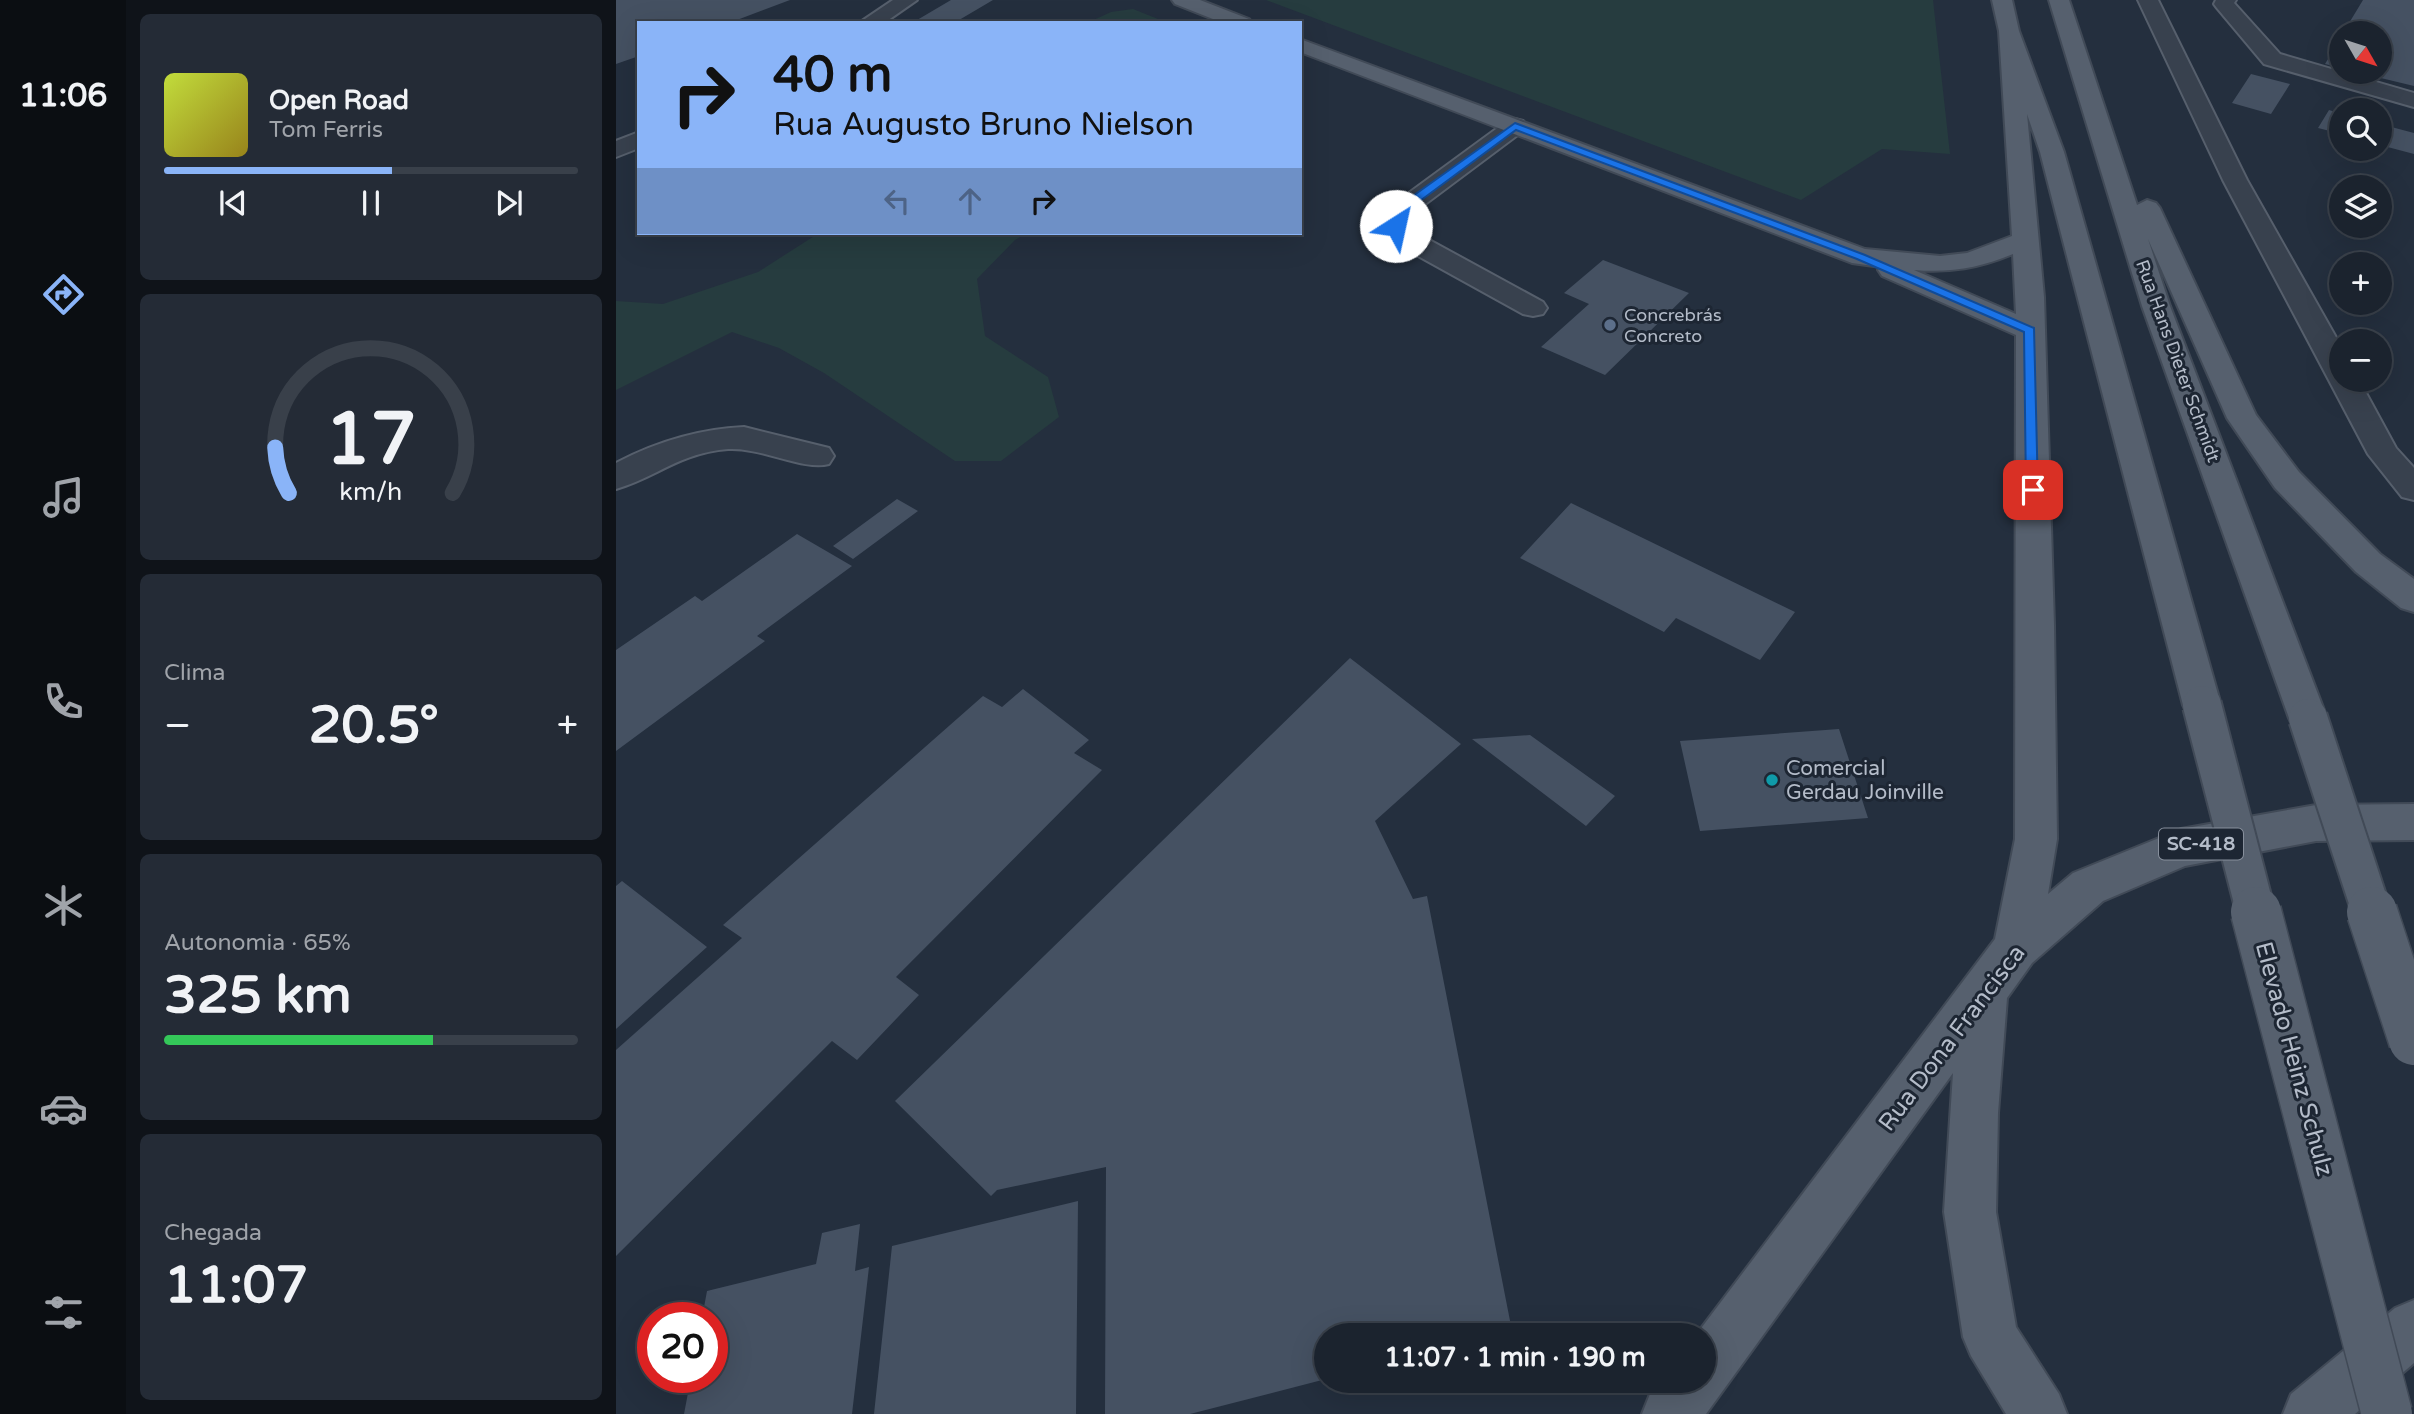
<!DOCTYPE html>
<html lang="pt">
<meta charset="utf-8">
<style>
:root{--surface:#1b232e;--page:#242b36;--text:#f1f3f6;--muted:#a0a4aa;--line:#39404a;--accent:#8ab4f8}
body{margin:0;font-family:"Varela Round",sans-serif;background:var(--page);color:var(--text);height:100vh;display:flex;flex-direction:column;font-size:26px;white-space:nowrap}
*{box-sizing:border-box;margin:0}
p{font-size:23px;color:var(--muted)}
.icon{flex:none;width:38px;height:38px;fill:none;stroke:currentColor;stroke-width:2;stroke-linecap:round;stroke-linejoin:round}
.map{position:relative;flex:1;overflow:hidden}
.sheet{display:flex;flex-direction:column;gap:14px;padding:14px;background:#0f1319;width:490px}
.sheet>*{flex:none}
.guide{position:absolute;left:21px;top:21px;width:665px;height:214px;border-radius:0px;box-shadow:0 7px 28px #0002,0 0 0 2px var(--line);background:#8ab4f8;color:#111;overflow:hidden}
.needle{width:46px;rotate:129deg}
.fabs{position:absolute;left:1713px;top:21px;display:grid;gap:14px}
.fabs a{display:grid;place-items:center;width:63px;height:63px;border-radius:50%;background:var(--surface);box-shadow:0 7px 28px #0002,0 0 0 2px var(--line);font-size:35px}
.speed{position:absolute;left:21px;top:1302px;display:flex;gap:14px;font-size:35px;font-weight:700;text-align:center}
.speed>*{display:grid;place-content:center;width:91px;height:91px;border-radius:50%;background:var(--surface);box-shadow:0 7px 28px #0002,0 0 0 2px var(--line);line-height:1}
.speed .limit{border:10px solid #d22;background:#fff;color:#111}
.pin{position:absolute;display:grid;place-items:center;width:60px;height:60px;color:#fff;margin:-30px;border-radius:14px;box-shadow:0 4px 10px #0006}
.me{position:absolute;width:77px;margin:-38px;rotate:35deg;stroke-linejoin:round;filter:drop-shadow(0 0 5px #0008)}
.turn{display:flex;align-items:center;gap:24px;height:147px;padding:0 21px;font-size:32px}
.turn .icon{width:91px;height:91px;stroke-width:2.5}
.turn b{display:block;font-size:49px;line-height:60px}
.lanes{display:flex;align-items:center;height:66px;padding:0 21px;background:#0003;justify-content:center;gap:35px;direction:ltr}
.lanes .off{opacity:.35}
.big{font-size:52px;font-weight:800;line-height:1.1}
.sheet .tile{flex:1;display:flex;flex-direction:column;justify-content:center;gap:10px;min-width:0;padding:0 24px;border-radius:10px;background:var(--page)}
.sheet .dial{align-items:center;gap:0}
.dial svg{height:182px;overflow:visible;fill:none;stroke:var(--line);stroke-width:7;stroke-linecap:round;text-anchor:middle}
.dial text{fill:var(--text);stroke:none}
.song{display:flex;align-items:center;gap:21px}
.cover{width:84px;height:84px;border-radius:10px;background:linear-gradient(135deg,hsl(70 70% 55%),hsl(50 70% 35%))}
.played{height:7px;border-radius:4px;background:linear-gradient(90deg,var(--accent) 55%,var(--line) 55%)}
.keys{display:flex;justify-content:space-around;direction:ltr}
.heat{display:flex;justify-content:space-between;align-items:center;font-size:38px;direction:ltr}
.charge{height:10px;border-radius:5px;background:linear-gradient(90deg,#34c759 65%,var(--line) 0)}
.trip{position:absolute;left:698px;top:1323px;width:402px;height:70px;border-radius:35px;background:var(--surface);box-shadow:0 7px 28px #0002,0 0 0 2px var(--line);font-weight:800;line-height:70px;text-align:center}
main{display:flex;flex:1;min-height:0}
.tabs{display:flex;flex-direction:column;width:126px;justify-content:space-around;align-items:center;background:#0b0e12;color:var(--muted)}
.tabs .icon{width:49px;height:49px}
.tabs .active{color:var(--accent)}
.tabs b{font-size:32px;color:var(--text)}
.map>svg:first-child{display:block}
.green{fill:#263c3f}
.building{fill:#455162}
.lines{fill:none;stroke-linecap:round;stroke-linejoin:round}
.minor-casing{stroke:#565f6c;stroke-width:4}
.major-casing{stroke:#414a57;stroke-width:4}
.minor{fill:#38414e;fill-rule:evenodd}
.major{fill:#56606e;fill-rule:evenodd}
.major-bridge-far1-casing{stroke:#414a57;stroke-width:42;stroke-linecap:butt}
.major-bridge-casing{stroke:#414a57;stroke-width:53;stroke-linecap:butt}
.major-bridge-far1{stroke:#56606e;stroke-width:38}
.major-bridge{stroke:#56606e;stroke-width:50}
.route{fill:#1a73e8;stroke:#114b97;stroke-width:2}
.service-dot{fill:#5c6f8a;stroke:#1d2633;stroke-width:2.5}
.culture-dot{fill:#0f9aa8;stroke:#1d2633;stroke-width:2.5}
.labels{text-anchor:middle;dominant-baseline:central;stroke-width:6;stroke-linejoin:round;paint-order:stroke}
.far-poi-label{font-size:18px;fill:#b4bcc9;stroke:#1d2633;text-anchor:start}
.far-street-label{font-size:18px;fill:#b4bcc9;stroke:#1d2633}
.shield{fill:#1d2633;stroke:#878f9c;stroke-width:2}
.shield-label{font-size:19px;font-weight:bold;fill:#b4bcc9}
.poi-label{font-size:21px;fill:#b4bcc9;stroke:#1d2633;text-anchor:start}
.near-street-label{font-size:24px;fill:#b4bcc9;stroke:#1d2633}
</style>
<main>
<nav class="tabs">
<b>11:06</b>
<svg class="icon active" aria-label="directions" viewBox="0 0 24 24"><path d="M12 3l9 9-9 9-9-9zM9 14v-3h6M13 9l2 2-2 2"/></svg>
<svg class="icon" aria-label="music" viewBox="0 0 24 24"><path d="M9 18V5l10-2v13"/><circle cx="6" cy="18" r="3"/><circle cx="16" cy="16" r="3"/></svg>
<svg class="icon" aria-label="phone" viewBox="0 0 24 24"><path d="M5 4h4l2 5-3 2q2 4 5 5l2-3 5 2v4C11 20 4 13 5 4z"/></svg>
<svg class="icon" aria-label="climate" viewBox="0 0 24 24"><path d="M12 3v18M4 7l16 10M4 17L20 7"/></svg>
<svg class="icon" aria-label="car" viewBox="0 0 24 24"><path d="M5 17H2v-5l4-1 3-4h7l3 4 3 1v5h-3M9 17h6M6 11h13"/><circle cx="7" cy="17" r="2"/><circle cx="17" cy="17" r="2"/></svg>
<svg class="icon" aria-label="filters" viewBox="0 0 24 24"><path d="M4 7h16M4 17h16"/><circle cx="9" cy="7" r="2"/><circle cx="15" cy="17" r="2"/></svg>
</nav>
<section class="sheet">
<div class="tile">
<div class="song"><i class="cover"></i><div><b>Open Road</b><p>Tom Ferris</p></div></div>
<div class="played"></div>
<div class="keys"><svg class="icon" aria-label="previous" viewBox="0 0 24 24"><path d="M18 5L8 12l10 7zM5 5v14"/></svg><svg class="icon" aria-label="pause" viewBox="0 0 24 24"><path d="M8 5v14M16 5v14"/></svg><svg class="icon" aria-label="next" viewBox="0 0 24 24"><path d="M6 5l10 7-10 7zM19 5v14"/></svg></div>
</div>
<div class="tile dial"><svg viewBox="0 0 100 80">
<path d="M14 69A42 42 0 1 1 86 69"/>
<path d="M14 69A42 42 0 0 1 8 49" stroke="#8ab4f8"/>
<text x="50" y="56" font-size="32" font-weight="700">17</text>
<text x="50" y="72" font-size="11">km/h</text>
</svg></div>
<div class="tile"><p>Clima</p>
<div class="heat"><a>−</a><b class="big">20.5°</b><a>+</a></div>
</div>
<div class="tile"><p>Autonomia · 65%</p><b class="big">325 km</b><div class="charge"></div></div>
<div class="tile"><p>Chegada</p><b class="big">11:07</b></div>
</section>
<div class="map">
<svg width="1798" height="1414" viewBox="0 0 1798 1414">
<rect width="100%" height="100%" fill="#242f3e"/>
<path class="green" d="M650 0H1317L1334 154 1266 149 1185 200Z
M517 9 552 23H471L495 12Z
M203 233H411L399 240 361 279 369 336 432 377 443 417 385 461H339L208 373 163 348 116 332 0 390V301L47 304 142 272Z"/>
<path class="building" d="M0 0H174L113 23H23V56L0 64Z
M335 0H377L338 23H296Z
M1747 0H1798V86L1744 73 1764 72V33H1727Z
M1726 36V68L1709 64Z
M1635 74 1674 84 1655 114 1616 103Z
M1713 110 1726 114V134L1702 128Z
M1764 124 1798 133V154L1764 145Z
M987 260 1073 293 989 375 925 347 973 304 948 293Z
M281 499 302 511 237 559 217 546Z
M955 503 1179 612 1144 660 1060 618 1048 632 904 558Z
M181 534 236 566 141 636 149 641 0 751V650L79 596 86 601Z
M734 658 845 744 759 821 797 899 811 896 896 1331 880 1335H710V1379L574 1414H489L490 1167 381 1190 375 1196 279 1101Z
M407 689 473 740 458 753 486 770 280 977 303 995 241 1060 216 1041 0 1256V1050L126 938 107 925 367 696 386 707Z
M1223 729 1252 818 1084 831 1064 741Z
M914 735 999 796 970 826 856 739Z
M6 881 91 947 0 1029V886Z
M462 1201 460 1414H258L276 1246Z
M244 1224 239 1271 253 1267 236 1414H68L75 1377H96V1318H86L91 1291 200 1264 206 1233Z"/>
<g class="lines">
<g class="minor-casing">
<path id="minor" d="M277 0H301L268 23H243Z
M1522 0H1542L1631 180 1726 348V380H1743L1780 448 1798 468V500L1786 497 1752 454 1607 180Z
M1600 0H1620L1618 3 1664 54 1798 93V107L1648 64 1601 8 1598 4Z
M899 119 907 121 911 126 907 131 796 214 795 230 927 302 931 308 927 314 917 316 907 314 775 241 767 226 775 206 891 121Z
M23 132V148L0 157V141Z
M128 427 213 448 218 456 213 464C187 471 146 447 112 449 63 453 41 477 0 489V463C40 442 83 429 128 427Z"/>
</g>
<g class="major-casing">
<path id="major" d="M556 0H584L633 19 636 23H607L559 4Z
M1376 0H1396L1403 31 1448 152 1605 705 1600 716 1586 721 1572 716 1567 705 1424 152 1411 114 1428 297 1438 625 1441 839 1432 894 1457 873 1565 829 1700 805 1798 804V840L1700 841 1569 866 1487 901 1416 963 1391 998 1382 1113 1380 1212 1400 1327 1443 1394 1451 1414H1390L1355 1356 1347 1337 1328 1212 1337 1073 1090 1414H1026L1034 1394 1045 1381H1088V1335H1080L1379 939 1399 839 1400 335 1266 276 1262 270 1265 267 1236 263 684 52V39L1249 249 1324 256 1351 253 1396 236 1383 31ZM1397 254 1400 314 1298 270C1335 273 1363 268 1397 254Z
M1433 0H1453L1521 205 1531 200 1540 203 1544 208 1640 415 1683 472 1764 554 1798 579V612L1785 608 1740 572 1659 488 1611 418 1532 239 1554 306 1711 718 1706 729 1692 734 1678 729 1673 718 1526 306Z
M1798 1300V1363L1739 1414H1667L1675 1394 1779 1308Z"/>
</g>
<use href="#minor" class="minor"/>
<use href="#major" class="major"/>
<g class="major-bridge-far1-casing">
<path id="major-bridge-far1" d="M1586 705 1640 913
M1692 718 1756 913"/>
</g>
<g class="major-bridge-casing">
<path id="major-bridge" d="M1640 912 1771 1414
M1756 912 1798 1040"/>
</g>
<use href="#major-bridge-far1" class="major-bridge-far1"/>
<use href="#major-bridge" class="major-bridge"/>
</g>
<path class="route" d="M899 123 1249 255 1418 328 1422 493H1412L1410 490 1408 332 1241 259 900 130 789 212 784 229H776L780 208Z"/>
<circle class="service-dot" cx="994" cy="325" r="7"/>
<circle class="culture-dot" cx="1156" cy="780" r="7"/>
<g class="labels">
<g class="far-poi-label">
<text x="1008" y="315">Concrebrás<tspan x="1008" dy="21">Concreto</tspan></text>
</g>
<g class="far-street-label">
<text transform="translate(1562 361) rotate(70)">Rua Hans Dieter Schmidt</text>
</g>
<rect class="shield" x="1543" y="828.5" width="84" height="31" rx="5"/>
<g class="shield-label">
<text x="1585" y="844">SC-418</text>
</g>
<g class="poi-label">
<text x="1170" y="768">Comercial<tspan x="1170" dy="24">Gerdau Joinville</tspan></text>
</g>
<g class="near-street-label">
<text transform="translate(1336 1038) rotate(-53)">Rua Dona Francisca</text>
<text transform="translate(1678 1059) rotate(75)">Elevado Heinz Schulz</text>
</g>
</g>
</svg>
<div class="fabs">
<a><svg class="needle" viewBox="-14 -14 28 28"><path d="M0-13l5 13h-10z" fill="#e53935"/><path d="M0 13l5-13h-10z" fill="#a0a4aa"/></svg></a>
<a><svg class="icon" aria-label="search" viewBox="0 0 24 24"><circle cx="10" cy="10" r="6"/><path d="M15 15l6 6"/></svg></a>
<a><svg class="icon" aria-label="layers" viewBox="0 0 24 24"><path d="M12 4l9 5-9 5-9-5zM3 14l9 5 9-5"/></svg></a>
<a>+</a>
<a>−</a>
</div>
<div class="speed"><div class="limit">20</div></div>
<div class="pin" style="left:1417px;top:490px;background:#d93025"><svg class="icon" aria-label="arrive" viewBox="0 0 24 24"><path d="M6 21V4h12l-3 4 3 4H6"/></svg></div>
<svg class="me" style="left:780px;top:226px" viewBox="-20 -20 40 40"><circle r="19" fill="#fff"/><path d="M0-13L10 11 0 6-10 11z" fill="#1a73e8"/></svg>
<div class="trip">11:07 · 1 min · 190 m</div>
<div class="guide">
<div class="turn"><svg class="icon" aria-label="right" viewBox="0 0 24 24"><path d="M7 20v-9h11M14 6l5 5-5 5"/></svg><div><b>40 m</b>Rua Augusto Bruno Nielson</div></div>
<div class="lanes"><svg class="icon off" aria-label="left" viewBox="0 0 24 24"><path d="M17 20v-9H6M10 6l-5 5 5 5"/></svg><svg class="icon off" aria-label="ahead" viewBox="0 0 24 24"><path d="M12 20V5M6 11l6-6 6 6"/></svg><svg class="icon" aria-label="right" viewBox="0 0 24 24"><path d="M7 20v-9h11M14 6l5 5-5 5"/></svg></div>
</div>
</div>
</main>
